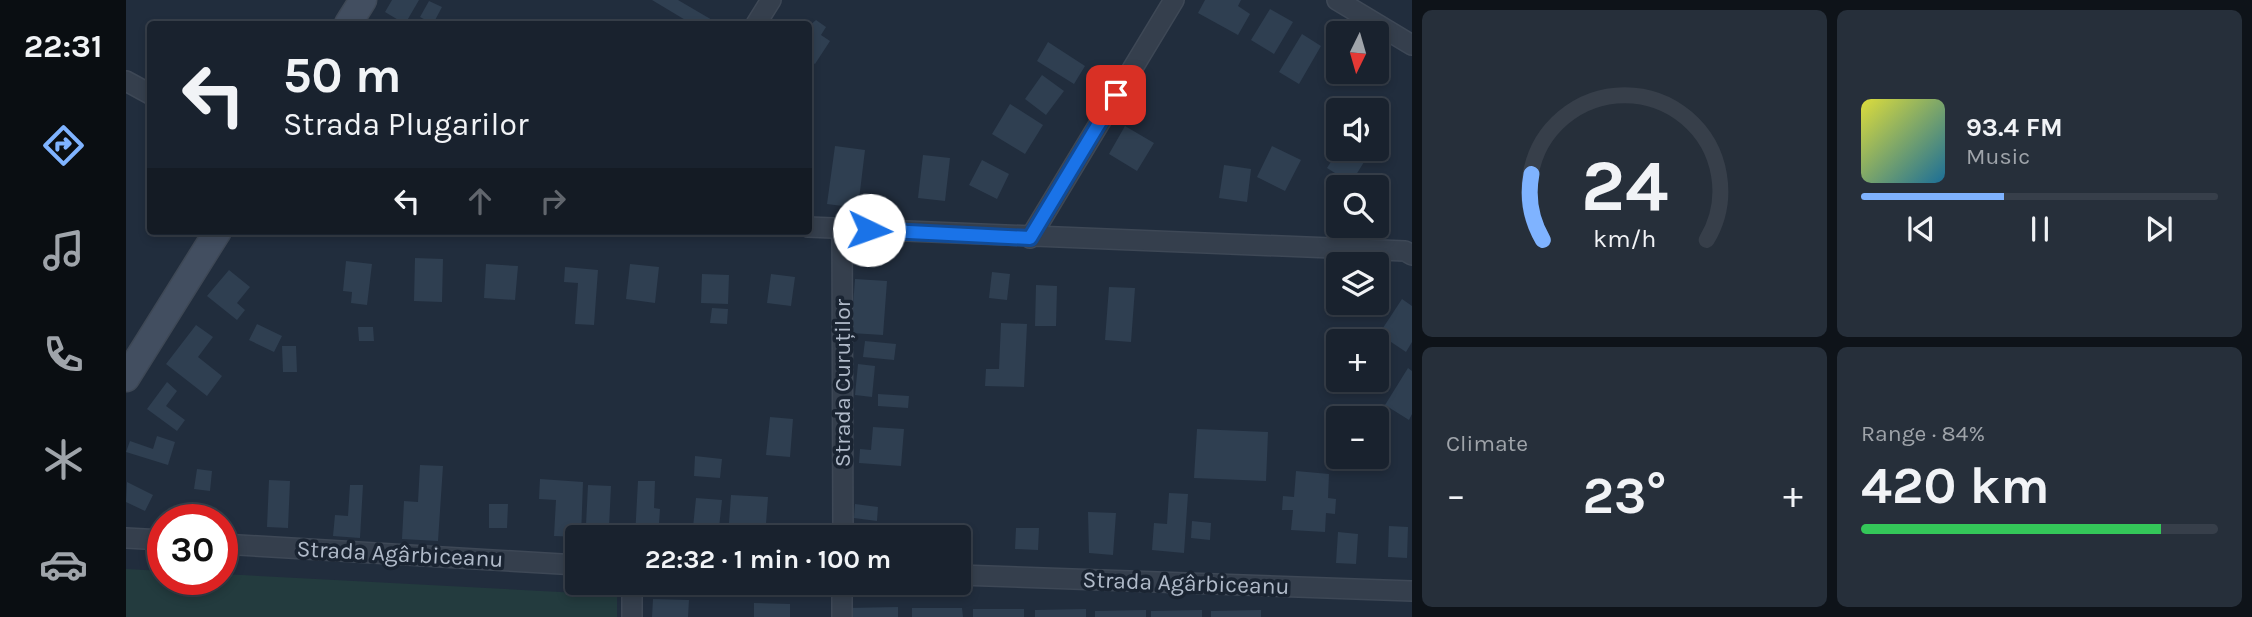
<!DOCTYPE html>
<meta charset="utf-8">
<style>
:root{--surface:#19222e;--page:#262f3a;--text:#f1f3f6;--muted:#9fa4aa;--line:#373f4a;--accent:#7fb3ff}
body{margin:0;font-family:Karla,sans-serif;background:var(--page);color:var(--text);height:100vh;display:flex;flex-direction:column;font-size:26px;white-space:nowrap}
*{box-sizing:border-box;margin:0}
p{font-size:23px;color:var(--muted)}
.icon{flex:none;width:38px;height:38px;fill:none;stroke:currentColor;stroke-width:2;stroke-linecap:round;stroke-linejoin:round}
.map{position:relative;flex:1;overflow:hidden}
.panel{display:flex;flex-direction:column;gap:10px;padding:10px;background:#0e1319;width:840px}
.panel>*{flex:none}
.banner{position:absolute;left:21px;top:21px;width:665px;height:214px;border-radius:7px;box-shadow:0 4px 10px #0003,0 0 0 2px var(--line);background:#19222e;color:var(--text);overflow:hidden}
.needle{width:46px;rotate:185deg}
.buttons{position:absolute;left:1200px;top:21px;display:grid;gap:14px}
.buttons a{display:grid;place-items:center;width:63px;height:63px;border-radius:7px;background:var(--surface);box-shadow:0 4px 10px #0003,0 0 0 2px var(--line);font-size:35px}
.speed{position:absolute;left:21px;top:504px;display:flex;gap:14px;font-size:35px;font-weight:700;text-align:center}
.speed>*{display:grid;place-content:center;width:91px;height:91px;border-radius:50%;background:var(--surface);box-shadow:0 4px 10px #0003,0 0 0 2px var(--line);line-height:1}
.speed .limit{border:10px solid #d22;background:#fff;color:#111}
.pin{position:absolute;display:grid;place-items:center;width:60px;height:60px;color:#fff;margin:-30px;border-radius:14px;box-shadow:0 4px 10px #0006}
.me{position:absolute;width:77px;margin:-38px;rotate:93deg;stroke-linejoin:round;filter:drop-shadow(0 0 5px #0008)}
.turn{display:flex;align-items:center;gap:24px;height:147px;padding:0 21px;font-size:32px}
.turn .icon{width:91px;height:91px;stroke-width:2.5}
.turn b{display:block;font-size:49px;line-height:60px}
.lanes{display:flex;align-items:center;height:66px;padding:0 21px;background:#0003;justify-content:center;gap:35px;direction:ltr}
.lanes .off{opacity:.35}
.big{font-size:52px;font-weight:700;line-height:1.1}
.panel .card{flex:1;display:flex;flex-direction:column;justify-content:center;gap:10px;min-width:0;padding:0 24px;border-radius:10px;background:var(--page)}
.panel .dial{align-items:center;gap:0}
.dial svg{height:182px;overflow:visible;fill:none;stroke:var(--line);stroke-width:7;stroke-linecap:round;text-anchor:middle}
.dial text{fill:var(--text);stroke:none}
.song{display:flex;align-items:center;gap:21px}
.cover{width:84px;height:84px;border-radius:10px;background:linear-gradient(135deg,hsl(60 70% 55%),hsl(200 70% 35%))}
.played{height:7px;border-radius:4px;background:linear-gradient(90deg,var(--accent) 40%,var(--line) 40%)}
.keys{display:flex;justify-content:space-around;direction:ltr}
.heat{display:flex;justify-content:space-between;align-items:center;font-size:38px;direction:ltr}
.charge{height:10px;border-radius:5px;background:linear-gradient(90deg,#34c759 84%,var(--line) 0)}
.panel .tiles{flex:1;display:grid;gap:10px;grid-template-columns:repeat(2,1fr)}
.trip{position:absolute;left:439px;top:525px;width:406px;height:70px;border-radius:7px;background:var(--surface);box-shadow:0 4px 10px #0003,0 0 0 2px var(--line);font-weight:700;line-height:70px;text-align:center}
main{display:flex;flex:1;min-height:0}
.tabs{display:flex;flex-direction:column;width:126px;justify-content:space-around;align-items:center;background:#0a0e12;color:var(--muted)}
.tabs .icon{width:49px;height:49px}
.tabs .current{color:var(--accent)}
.tabs b{font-size:32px;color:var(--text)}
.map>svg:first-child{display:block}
.green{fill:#233b3e}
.building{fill:#2f3f51}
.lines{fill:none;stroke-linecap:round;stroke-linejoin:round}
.minor-casing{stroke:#3e4856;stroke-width:22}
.secondary-casing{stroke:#3e4856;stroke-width:29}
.minor{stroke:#353f4d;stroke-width:19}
.secondary{stroke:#424e60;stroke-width:26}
.route-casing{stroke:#114b97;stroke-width:18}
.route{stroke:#1a73e8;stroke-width:12}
.labels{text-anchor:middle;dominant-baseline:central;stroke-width:7;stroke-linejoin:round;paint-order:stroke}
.street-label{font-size:23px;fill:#b0bac9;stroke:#1a2432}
</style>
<main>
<nav class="tabs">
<b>22:31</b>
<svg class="icon current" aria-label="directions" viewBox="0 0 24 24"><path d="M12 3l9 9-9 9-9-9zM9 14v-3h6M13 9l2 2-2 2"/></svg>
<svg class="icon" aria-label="music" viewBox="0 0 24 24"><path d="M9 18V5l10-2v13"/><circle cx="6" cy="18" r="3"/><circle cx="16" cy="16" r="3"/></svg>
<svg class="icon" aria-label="phone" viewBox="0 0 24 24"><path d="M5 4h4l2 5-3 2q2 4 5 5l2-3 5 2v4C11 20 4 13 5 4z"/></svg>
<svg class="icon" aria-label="climate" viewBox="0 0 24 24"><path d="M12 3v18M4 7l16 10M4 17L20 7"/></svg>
<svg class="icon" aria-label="car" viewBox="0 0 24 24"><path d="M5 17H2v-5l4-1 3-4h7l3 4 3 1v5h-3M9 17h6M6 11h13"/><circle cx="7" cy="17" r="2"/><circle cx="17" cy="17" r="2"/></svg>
</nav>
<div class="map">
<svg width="1286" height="617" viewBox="0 0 1286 617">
<rect width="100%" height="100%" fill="#212d3d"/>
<path class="green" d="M0 569 37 571V579H96V574L491 595V617H0Z"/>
<path class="building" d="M266 0H293L279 24 259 12Z
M526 0H552L593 24H559L561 21Z
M1079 0H1115L1112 6 1124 14 1112 35 1072 13Z
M303 1 316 7 307 24 294 17Z
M1144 9 1167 22 1148 54 1125 40Z
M690 20 700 27 695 35 704 41 689 64 682 60V27Z
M1176 34 1195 46 1173 84 1153 72Z
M922 42 959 66 948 84 911 61Z
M916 75 938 91 920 115 899 99Z
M884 104 917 125 899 154 866 134Z
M999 126 1028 143 1011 171 983 154Z
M709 146 739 150 732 208 701 204Z
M1146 146 1175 160 1159 191 1131 177Z
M1213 149H1234L1243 154 1225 183 1201 168Z
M797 155 824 158 819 201 792 198Z
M856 160 883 174 871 199 843 185Z
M1098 165 1125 169 1121 202 1093 198Z
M289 258 317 259 316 302 288 301Z
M220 261 246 264 241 305 225 303 226 292 217 291Z
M360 264 392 266 389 300 358 298Z
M504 264 533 267 529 303 500 299Z
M439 267 472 270 468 325 449 324 452 283 438 282Z
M103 270 124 287 111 303 119 310 111 320 81 296Z
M866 272 884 274 881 300 863 298Z
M576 274 603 275 602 304 575 303Z
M645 274 669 277 665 306 641 303Z
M729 279 761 281 757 335 725 333Z
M910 285 931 286 930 326H909Z
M983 287 1009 288 1005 342 979 340Z
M1276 299 1286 306V342L1280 352 1253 334Z
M586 308 602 309 601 324 584 323Z
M875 323 901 324 898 387 859 386 860 369H873Z
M131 324 156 336 148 352 123 340Z
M70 325 87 337 72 357 96 376 81 396 40 364Z
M232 327H247L248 341H233Z
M739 341 770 344 768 360 737 357Z
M156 346H170L171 372H157Z
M732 364 749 366 746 397 729 395Z
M1282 368 1286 371V414L1283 420 1259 405Z
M41 382 51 391 40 406 59 420 51 431 21 409Z
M752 394 783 396 782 408 752 406Z
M644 417 667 419 664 457 640 455Z
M747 427 778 429 775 466 733 463 734 449 745 450Z
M1071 429 1142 432 1140 481 1068 478Z
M31 436 49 442 42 465 0 452 4 441 27 449Z
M569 456 596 459 594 478 568 476Z
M294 465 317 466 312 541 276 539 278 501 292 502Z
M71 469 86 471 84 491 68 489Z
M1170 471 1203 474 1202 498 1210 499 1209 514 1200 513 1199 532 1165 530 1167 510H1156L1157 496 1168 497Z
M414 479 457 482 455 537 428 536 430 500 413 499Z
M143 480 164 481 162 528 141 527Z
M512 481H529L528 508 534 509 533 524H527L526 537H509Z
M1 482 27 495 19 511 0 502Z
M224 485H237L234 538 207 536 209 515 222 516Z
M462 485 485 486 483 527 460 525Z
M1043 493 1062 494 1058 553 1026 550 1028 523 1041 524Z
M605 495 642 497 639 537H602Z
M570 498 596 500 592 537H566Z
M363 504H382L381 528H363Z
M729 504 752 507 751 521 728 518Z
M962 512 990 513 987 555 963 553Z
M1066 521 1085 523 1084 540 1065 538Z
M1263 526 1282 527 1281 558 1262 557Z
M890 528H913L912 550 889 549Z
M718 531 755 533V537H718Z
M1212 532 1232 534 1230 564 1210 563Z
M833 536H847L846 553H833Z
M527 599 563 600 562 617H526Z
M628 603 664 604V617H628Z
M772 607V617H722V608Z
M786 608H836L837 617H786Z
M847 609H898V617H847Z
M960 609V617H909V610Z
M1020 610V617H969V611Z
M1076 610V617H1025V611Z
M1135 610V617H1085V611Z"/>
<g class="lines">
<g class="minor-casing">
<path id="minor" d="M1211 0 1286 45
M630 24 645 0
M0 81 24 94
M682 227 1279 251 1286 255
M716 228 717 537
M904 238 1048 0
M0 538 37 540
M96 544 452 565
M833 575 1286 591
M506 617V583
M716 617V583"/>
</g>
<g class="secondary-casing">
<path id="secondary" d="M222 24 237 0
M0 378 92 231"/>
</g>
<use href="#minor" class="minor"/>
<use href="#secondary" class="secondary"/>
</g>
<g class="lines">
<g class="route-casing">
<path id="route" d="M743 230 904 238 990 95"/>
</g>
<use href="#route" class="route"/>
</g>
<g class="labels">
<g class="street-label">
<text transform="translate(716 383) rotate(-90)">Strada Curuților</text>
<text transform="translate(274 554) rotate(3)">Strada Agârbiceanu</text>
<text transform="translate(1060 583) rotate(2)">Strada Agârbiceanu</text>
</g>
</g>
</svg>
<div class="buttons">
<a><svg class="needle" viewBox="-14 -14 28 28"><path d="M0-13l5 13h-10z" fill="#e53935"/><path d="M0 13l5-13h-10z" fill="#9fa4aa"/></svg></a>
<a><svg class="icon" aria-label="sound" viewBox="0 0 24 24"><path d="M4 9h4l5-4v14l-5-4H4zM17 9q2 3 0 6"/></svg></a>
<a><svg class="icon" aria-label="search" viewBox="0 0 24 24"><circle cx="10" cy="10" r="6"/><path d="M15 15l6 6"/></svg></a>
<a><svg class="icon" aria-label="layers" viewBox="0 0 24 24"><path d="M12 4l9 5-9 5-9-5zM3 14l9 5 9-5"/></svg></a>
<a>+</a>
<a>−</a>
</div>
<div class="speed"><div class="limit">30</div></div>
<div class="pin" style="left:990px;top:95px;background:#d93025"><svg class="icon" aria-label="arrive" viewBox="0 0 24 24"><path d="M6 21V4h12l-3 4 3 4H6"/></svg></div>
<svg class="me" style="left:743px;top:230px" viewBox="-20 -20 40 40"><circle r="19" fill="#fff"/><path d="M0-13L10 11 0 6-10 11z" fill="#1a73e8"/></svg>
<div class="trip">22:32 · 1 min · 100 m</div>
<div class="banner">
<div class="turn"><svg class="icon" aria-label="left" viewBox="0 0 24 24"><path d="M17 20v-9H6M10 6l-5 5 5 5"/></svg><div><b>50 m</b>Strada Plugarilor</div></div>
<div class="lanes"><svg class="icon" aria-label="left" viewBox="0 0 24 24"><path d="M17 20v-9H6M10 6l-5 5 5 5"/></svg><svg class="icon off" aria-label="ahead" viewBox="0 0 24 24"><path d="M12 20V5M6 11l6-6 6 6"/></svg><svg class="icon off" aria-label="right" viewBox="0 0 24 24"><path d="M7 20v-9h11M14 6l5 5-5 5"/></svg></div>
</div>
</div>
<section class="panel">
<div class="tiles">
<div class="card dial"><svg viewBox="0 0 100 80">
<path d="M14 69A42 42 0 1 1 86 69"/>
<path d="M14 69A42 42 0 0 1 9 40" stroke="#7fb3ff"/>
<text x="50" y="56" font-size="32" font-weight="700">24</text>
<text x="50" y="72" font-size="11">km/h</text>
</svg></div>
<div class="card">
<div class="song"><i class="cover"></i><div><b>93.4 FM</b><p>Music</p></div></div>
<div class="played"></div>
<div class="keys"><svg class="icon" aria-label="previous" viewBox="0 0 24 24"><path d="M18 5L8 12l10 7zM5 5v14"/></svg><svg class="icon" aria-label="pause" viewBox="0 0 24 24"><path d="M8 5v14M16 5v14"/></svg><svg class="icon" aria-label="next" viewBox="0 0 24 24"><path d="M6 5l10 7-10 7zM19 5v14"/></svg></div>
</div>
<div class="card"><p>Climate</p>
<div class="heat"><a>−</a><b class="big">23°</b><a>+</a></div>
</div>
<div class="card"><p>Range · 84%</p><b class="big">420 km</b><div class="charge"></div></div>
</div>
</section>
</main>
